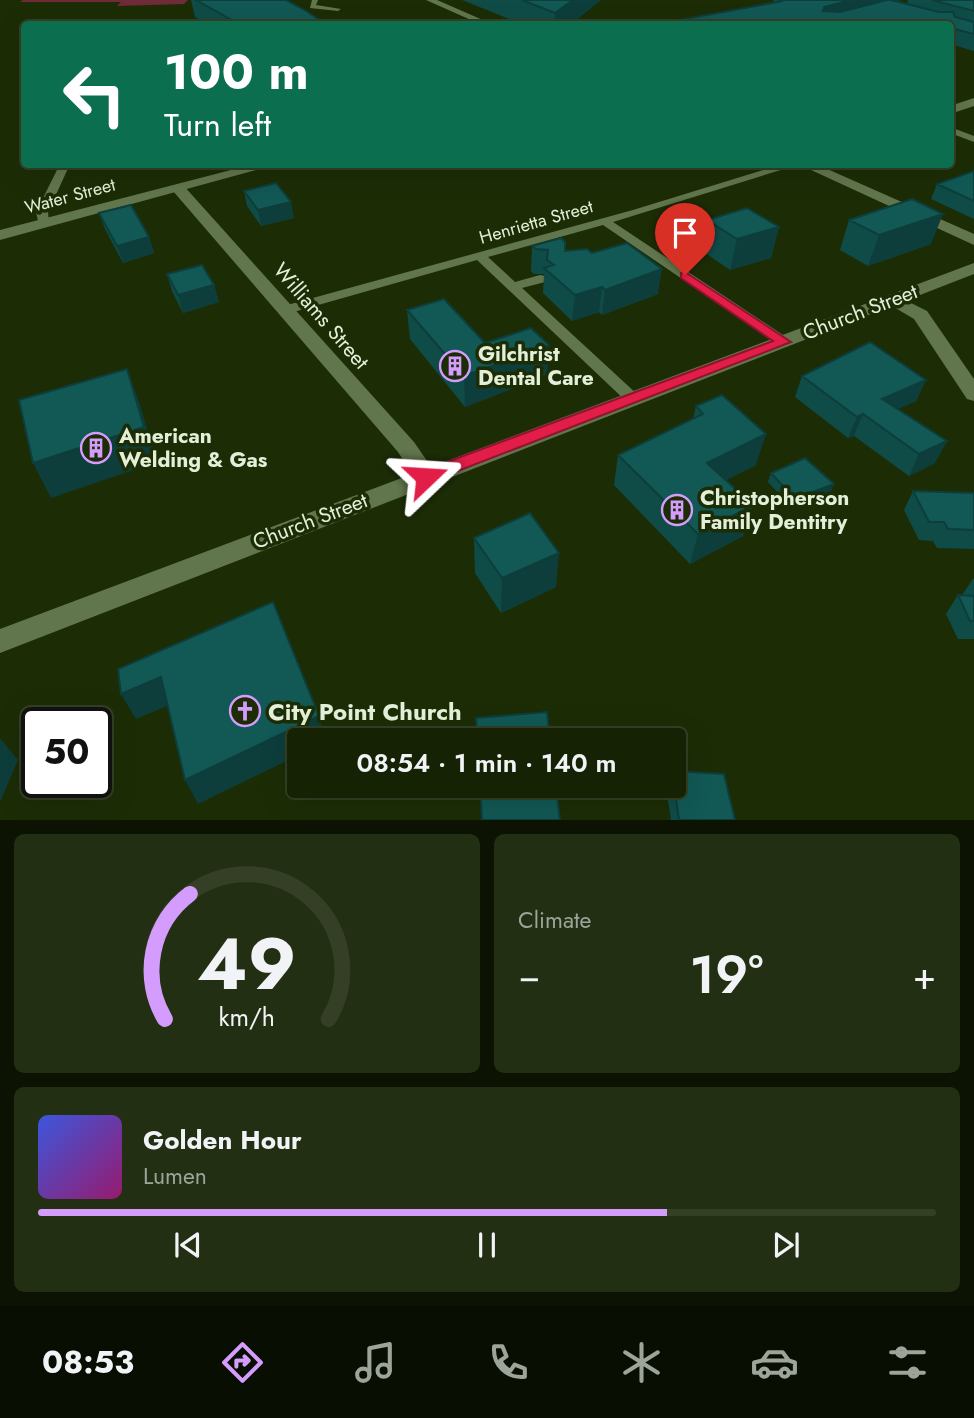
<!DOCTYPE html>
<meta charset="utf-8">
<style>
:root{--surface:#152204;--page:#222f13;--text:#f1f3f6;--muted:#9da49a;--line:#343f26;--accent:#d49cfc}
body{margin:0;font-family:Jost,sans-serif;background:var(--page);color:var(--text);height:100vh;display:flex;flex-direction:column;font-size:26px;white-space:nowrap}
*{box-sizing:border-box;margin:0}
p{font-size:23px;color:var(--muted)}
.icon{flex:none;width:38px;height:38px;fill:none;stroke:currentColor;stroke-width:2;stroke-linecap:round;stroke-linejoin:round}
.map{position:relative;height:820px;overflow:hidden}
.sheet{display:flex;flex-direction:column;gap:14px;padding:14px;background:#0c1302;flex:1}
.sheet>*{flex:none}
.top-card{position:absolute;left:21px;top:21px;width:933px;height:147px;border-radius:7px;box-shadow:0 7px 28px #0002,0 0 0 2px var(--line);background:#0b6e4f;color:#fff;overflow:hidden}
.speed{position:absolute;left:21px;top:707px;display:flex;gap:14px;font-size:35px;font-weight:700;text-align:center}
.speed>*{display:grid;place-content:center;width:91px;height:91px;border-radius:50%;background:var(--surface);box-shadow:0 7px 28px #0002,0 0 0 2px var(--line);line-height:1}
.speed .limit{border:4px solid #111;border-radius:10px;background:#fff;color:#111}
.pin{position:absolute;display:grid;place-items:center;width:60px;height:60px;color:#fff;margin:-72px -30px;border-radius:50% 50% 50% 0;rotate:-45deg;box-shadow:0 0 7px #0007}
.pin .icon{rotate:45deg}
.me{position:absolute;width:77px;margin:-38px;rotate:70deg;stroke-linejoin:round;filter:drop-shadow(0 0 5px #0008)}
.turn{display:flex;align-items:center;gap:24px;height:147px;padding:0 28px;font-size:32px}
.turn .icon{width:91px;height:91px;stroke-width:2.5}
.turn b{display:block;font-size:49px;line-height:60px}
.big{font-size:52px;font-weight:600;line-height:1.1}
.sheet .card{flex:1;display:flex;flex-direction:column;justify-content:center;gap:10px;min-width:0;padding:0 24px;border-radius:10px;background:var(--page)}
.sheet .dial{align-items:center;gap:0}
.dial svg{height:182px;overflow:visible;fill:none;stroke:var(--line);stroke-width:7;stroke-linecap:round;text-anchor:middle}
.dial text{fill:var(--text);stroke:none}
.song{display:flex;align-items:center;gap:21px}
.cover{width:84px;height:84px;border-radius:10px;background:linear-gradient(135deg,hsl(230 70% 55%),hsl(320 70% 35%))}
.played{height:7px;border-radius:4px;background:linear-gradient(90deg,var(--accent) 70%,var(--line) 70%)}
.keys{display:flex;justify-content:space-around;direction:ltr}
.heat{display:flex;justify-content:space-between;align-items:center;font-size:38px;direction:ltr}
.sheet .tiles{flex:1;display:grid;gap:14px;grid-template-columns:1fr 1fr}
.card:last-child{grid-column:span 2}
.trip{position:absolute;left:287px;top:728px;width:399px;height:70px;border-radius:7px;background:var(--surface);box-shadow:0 7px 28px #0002,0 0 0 2px var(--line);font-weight:600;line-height:70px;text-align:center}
.tab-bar{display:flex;height:112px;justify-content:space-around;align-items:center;background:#080e02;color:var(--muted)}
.tab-bar .icon{width:49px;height:49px}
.tab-bar .current{color:var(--accent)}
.tab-bar b{font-size:32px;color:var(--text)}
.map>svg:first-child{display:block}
.green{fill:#702b39}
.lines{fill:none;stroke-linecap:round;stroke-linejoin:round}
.service{fill:#62764d;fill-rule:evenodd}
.minor{fill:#62764d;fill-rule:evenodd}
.tertiary{fill:#62764d;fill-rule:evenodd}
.secondary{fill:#62764d;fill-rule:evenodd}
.wall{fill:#0f4c48}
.shaded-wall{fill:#0d3e3b}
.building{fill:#125854;stroke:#0d3e3b;stroke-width:2}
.route{fill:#e11d48;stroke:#92132f;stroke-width:2}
.labels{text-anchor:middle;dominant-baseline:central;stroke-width:7;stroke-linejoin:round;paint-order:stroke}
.far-street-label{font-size:18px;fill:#e3efd8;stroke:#1c2d06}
.street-label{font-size:21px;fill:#e3efd8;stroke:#1c2d06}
.poi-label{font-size:21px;font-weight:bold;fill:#e3efd8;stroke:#1c2d06;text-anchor:start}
.near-poi-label{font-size:24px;font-weight:bold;fill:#e3efd8;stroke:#1c2d06;text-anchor:start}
</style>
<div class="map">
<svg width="974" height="820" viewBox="0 0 974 820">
<rect width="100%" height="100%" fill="#1c2d06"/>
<path class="green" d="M23 0H188L184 4 117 6 121 2H20Z"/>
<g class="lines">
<path class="service" d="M312 0H318L316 5 341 9 338 11 310 8Z
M411 22 414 24H406L408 23Z
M950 127 974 136V142L950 133Z
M60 164H70L48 212 49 223 39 225 36 212Z
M783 164H800L613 222 789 339 791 342 789 345H779L603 225 488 257 515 282 540 275 545 276V282L522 288 638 395 641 399 638 403H628L477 260 290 313H280L278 310 280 307 633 210Z"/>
<path class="minor" d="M974 98V106L950 114V106Z
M798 164H816L974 234V245Z
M178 184 183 185 414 442 438 477 434 483 426 485 418 483 398 452 173 191 171 188Z
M893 294 927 311 974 379V401L967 399 914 319 887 303 884 299 887 295Z"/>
<path class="tertiary" d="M426 0H437L492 24H480Z
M254 164H278L0 240V230Z"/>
<path class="secondary" d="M974 263V274L0 653V629Z"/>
</g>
<path class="wall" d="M191 0H286L326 24H207L195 17Z
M462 0H601L571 24H522Z
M774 0H902L897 1 907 4 908 0H974V51L950 44V24H658L773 3Z
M974 171V219L931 199 937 184Z
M244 191 294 218 261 226 247 206Z
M99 213 149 237 154 253 123 263 105 229Z
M707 220 779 227 771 258 730 270 701 250Z
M849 220 931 244 868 266 840 250Z
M532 246 565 251 658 294 602 315 599 312 572 321 543 293 544 274H534L531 271Z
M167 274 214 285 219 302 183 313 172 291Z
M407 310 485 343 549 345 547 375 465 407 410 339Z
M802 376 926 380 916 401 898 409 935 463 909 476 854 436 848 438 795 397Z
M696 406 756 465 726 480 753 505 743 536 690 564 614 485 618 455 693 419Z
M771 473 830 494 792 508 768 482Z
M913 491 974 493V549L937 548 933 541 919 540 904 510Z
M474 538 556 587 501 613 475 573Z
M973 579H974V639H958L946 614 958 595H962Z
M666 786H674L735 820H671L666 788Z"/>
<path class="shaded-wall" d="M573 0H601L571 24H555V13Z
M851 0H902L820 21 824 7Z
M919 20 918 24H898Z
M291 202 294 218 261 226 258 210Z
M943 214 931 244 868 266 879 235Z
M779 227 771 258 730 270 737 239Z
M149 237 154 253 123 263 117 246Z
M662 269 658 294 602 315 605 290Z
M214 285 219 302 183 313 178 295Z
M602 287 599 312 572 321 575 295Z
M549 345 547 375 465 407 464 376Z
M127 369 139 402 157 462 51 498 33 463Z
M926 380 916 401 873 420 882 399Z
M863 414 854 436 848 438 857 417Z
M766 434 756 465 699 494 707 463Z
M947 441 935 463 909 476 919 454Z
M834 484 830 494 792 508 795 499Z
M753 505 743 536 690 564 698 534Z
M559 553 556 587 501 613 502 578Z
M161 677 174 703 136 719 121 694Z
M319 716 326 740H299V755L198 804 185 780Z
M0 738 18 760 0 802Z"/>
<path class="building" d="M196 0H286L303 9 326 24H239Z
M522 0H573L555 13Z
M778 0H851L824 7 823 11 840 12 887 0H891L939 12H953L955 17 974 22V34L950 28V24H938L919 20 898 24H658L783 1Z
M932 0H974V11Z
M974 171V201L937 184Z
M276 183 291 202 258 210 244 191Z
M912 199 943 214 879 235 849 220Z
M131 205 149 237 117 246 99 213Z
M747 208 779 227 737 239 707 220Z
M561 238 565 242V251L587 249 592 253 627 243 662 269 605 290 602 287 575 295 544 268 554 265 547 260 548 250 536 249 532 246Z
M202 265 214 285 178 295 167 274Z
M444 299 485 343 531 328 549 345 464 376 407 310Z
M870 342 926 380 882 399 947 441 919 454 863 414 857 417 802 376Z
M127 369 144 427 33 463 19 400Z
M722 395 766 434 707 463 753 505 698 534 618 455 703 414 696 406Z
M805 458 834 484 795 499 771 473Z
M913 491 974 493V530L948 529 944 522H929Z
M530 513 559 553 502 578 474 538Z
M958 595 974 596V621H970Z
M273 602 319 716 185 780 161 677 121 694 118 669Z
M547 712 550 740H477L476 718Z
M674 771 724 774 735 820H679L674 786Z
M480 786H556L560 820H482Z"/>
<path class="route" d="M685 272 791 342 432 481H420L418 477 420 472 773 341 681 278V273Z"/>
<defs>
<g id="building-ring" transform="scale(1.575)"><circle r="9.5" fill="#1c2d06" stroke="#d49cfc" stroke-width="1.5"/><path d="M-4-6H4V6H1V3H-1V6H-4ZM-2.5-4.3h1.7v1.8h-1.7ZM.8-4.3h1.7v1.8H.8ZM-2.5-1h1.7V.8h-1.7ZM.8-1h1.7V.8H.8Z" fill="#d49cfc"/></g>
<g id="church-ring" transform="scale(1.575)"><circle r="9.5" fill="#1c2d06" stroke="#d49cfc" stroke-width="1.5"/><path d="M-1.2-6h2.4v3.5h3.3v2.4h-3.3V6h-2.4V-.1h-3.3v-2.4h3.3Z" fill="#d49cfc"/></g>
</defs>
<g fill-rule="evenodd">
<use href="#building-ring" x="455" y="366"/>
<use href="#building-ring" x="96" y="448"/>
<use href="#building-ring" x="677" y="510"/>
<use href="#church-ring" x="245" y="711"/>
</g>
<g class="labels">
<g class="far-street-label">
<text transform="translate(70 196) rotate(-15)">Water Street</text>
<text transform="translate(536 222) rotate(-16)">Henrietta Street</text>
</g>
<g class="street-label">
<text transform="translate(860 312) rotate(-21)">Church Street</text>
<text transform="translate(321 316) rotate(49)">Williams Street</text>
<text transform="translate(310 521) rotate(-21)">Church Street</text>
</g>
<g class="poi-label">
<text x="478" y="354">Gilchrist<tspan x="478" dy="24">Dental Care</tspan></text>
<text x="119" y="436">American<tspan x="119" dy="24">Welding &amp; Gas</tspan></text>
<text x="700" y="498">Christopherson<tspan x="700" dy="24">Family Dentitry</tspan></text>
</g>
<g class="near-poi-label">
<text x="268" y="711">City Point Church</text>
</g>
</g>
</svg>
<div class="speed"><div class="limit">50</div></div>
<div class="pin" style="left:685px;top:275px;background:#d93025"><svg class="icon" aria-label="arrive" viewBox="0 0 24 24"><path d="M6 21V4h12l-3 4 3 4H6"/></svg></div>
<svg class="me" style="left:426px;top:477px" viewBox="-20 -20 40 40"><path d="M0-17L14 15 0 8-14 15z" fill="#e11d48" stroke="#fff" stroke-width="4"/></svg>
<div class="trip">08:54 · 1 min · 140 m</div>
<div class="top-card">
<div class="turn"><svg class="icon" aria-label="left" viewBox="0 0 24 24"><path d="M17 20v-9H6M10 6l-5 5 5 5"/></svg><div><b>100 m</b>Turn left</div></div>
</div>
</div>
<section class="sheet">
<div class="tiles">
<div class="card dial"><svg viewBox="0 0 100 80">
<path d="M14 69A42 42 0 1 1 86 69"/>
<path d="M14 69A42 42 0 0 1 25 14" stroke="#d49cfc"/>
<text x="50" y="56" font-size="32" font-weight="700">49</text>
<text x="50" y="72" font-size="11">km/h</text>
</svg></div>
<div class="card"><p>Climate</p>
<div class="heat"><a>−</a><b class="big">19°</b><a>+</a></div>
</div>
<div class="card">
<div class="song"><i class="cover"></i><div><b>Golden Hour</b><p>Lumen</p></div></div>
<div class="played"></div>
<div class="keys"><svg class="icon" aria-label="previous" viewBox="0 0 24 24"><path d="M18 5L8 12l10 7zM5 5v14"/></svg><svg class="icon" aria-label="pause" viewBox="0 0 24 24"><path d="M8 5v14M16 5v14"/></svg><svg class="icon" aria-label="next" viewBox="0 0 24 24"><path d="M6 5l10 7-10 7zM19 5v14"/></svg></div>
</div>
</div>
</section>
<nav class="tab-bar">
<b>08:53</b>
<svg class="icon current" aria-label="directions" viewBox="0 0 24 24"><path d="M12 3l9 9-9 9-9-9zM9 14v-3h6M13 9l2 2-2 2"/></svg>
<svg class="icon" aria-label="music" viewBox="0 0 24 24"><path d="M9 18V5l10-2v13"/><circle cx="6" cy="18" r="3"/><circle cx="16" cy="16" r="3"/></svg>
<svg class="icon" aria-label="phone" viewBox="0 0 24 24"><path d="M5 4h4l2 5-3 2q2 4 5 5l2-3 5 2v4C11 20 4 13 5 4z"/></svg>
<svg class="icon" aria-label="climate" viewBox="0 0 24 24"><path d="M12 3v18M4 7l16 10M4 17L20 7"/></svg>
<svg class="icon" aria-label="car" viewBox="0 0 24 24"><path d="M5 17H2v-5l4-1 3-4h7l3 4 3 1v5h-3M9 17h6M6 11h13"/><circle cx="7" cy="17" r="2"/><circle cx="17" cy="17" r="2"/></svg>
<svg class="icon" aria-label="filters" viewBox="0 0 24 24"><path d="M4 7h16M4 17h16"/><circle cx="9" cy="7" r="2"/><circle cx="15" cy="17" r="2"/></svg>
</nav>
